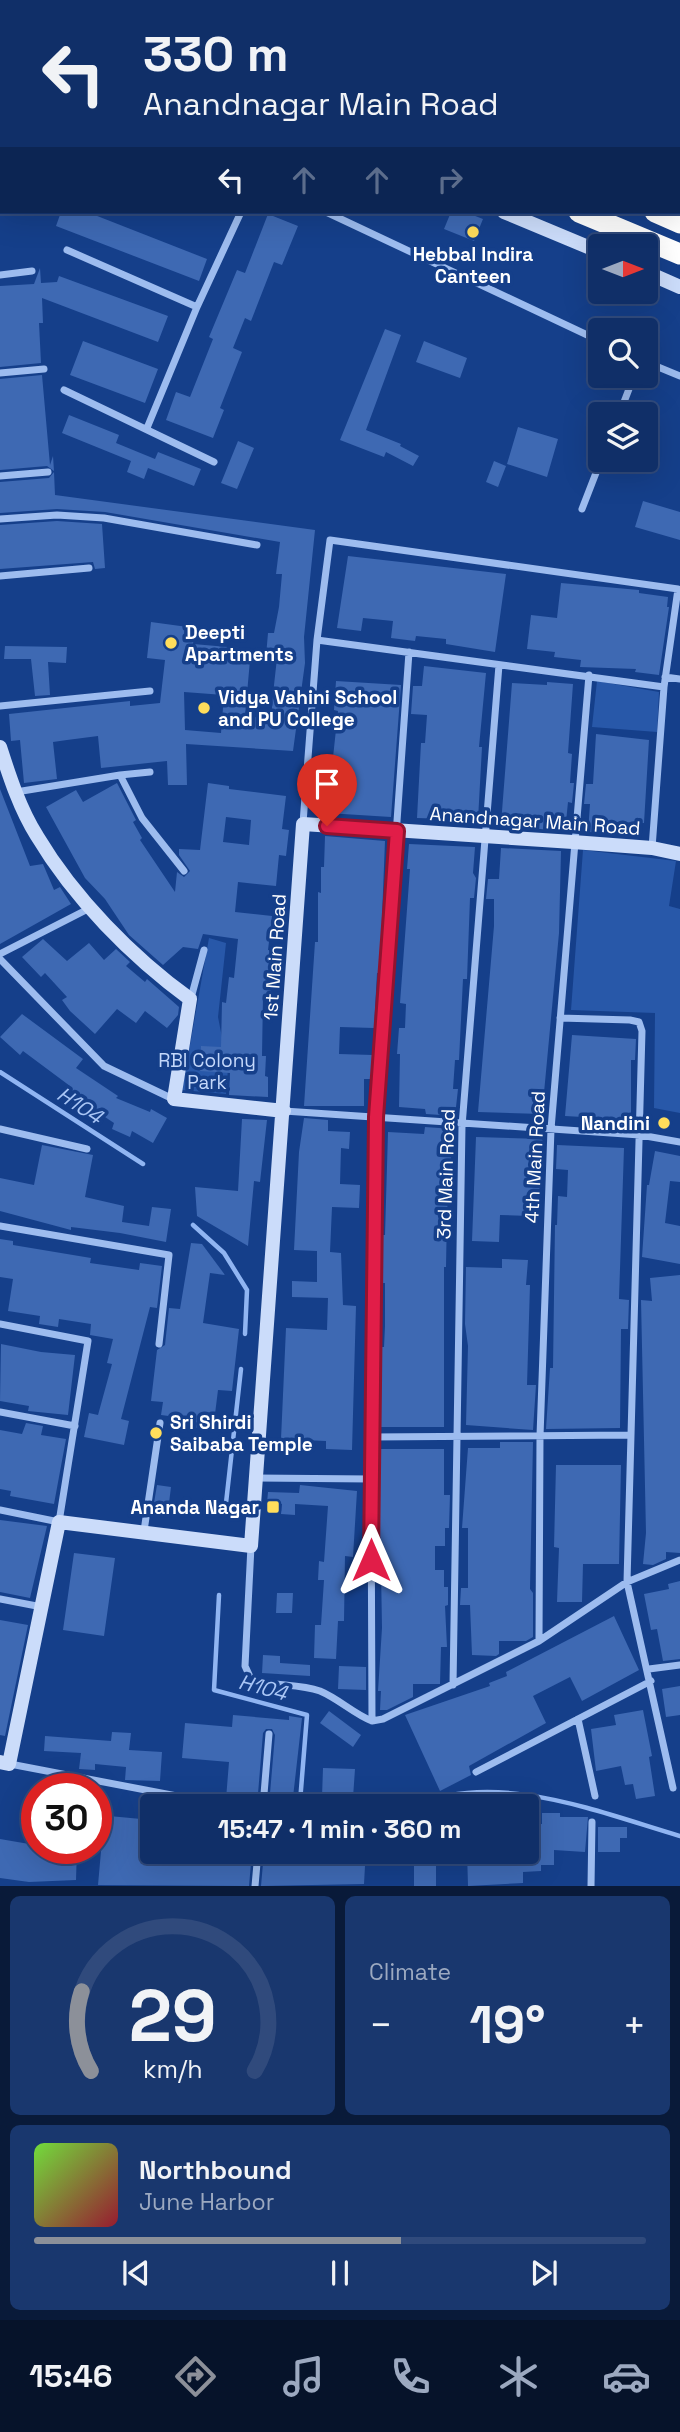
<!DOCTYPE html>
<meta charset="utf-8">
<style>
:root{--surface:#102f68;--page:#19376e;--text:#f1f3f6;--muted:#9ca9c0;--line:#304a7c;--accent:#8c9099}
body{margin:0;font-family:"Space Grotesk",sans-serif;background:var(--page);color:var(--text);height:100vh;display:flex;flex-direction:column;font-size:26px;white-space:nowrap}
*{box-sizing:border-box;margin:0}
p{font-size:23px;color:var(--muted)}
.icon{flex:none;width:38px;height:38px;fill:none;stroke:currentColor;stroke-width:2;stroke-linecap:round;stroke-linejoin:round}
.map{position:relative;height:1886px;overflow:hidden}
.drawer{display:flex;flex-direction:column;gap:10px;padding:10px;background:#091a39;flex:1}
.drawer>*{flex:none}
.top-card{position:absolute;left:0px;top:0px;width:681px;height:214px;box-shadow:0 7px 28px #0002,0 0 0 2px var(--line);background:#102f68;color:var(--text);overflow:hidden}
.needle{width:46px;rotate:90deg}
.tools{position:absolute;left:588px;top:234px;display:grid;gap:14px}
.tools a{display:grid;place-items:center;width:70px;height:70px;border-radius:7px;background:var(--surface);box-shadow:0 7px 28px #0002,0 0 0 2px var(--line);font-size:35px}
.speed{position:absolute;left:21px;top:1773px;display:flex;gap:14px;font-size:35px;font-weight:700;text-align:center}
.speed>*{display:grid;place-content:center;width:91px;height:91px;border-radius:50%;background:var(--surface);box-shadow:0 7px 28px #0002,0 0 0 2px var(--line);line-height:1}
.speed .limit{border:10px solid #d22;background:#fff;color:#111}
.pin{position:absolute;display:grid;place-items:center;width:60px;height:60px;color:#fff;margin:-72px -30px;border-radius:50% 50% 50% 0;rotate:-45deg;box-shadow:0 0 7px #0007}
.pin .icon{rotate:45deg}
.me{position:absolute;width:77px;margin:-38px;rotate:0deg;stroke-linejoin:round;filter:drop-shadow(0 0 5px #0008)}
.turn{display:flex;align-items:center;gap:24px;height:147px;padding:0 28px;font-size:32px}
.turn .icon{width:91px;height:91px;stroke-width:2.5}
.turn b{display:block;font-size:49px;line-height:60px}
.lanes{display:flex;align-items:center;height:66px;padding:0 28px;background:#0003;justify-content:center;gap:35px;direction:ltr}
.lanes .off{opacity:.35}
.big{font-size:52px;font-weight:700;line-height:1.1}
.drawer .widget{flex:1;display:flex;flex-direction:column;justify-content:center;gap:10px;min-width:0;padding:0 24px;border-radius:10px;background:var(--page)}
.drawer .dial{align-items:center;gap:0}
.dial svg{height:182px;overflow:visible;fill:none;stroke:var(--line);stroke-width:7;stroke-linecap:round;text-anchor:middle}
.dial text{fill:var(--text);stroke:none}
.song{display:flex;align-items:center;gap:21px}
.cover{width:84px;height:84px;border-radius:10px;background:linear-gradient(135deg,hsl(100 70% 55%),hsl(350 70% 35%))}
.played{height:7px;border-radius:4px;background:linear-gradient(90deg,var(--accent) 60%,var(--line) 60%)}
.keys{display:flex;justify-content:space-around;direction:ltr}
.heat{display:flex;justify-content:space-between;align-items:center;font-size:38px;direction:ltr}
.drawer .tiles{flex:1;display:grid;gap:10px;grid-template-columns:1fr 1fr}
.widget:last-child{grid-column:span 2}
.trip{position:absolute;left:140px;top:1794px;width:399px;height:70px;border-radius:7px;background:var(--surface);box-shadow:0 7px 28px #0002,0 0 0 2px var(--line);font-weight:700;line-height:70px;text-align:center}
.dock{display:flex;height:112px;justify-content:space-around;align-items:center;background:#06132a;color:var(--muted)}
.dock .icon{width:49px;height:49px}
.dock .selected{color:var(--accent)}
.dock b{font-size:32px;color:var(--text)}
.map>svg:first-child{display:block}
.green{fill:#2858a9}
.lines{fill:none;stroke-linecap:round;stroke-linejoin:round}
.stream{stroke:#90b5f2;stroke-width:4.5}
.building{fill:#3e69b3;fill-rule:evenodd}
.path{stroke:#9dbcef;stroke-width:2.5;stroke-dasharray:3.5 5;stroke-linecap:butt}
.lane{stroke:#9dbcef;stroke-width:5}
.street{stroke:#9dbcef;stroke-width:7}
.secondary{stroke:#cbdcfa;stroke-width:14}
.highway{stroke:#fff;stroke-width:21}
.route-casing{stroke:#92132f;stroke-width:18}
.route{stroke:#e11d48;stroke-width:12}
.poi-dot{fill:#ffdd5b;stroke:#153f8a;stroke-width:2.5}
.labels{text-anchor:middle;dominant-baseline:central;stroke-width:7;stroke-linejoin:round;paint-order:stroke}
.poi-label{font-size:19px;font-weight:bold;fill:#fff;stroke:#153f8a;text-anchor:start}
.street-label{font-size:19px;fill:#fff;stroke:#153f8a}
.park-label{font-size:19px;fill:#c4d8fb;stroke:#153f8a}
.water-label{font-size:21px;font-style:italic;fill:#a9c6f6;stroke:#153f8a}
</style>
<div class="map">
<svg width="680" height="1886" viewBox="0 0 680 1886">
<rect width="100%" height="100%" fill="#153f8a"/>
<path class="green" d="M597 681 659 692 657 732 592 727Z
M583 850 676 861 669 906 680 909V1113L654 1108 655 1013 571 1010Z
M209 938 226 943 218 1017 228 1068 226 1094 182 1090Z"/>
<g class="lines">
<path class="stream" d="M0 1072 143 1164
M193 1225 224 1253 247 1290 245 1334
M225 1512 241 1369
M219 1595 214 1690 307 1715 300 1802 305 1806
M414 1806C497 1770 598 1812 680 1836"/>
</g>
<path class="building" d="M61 212H87L207 259 199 281 56 226Z
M451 212H465L483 219 474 241 444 229Z
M268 214 298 226 282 265 274 262 251 321 245 318 233 348 242 352 220 408 224 410 213 438 166 420 176 392 190 397 213 339 209 337 237 270 245 273Z
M40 268 41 283 57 282 59 276 168 316 158 342 42 298 43 323H39L41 363 0 367V286L34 284Z
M385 329 401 335 366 430 401 444 400 446 419 456 413 466 386 452 384 457 340 440Z
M83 341 158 369 145 403 70 375Z
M424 341 467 358 460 378 416 362Z
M42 375 50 465 53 456 54 471 47 466 0 470V379Z
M69 415 119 435 116 443 155 459 158 452 201 469 194 486 148 468 144 479 127 472 131 461 62 433Z
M518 427 558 439 547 477 507 464Z
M238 441 254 448 237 489 221 483Z
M494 461 506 466 498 487 486 482Z
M54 472 55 495 315 530 304 637 305 663 293 751 186 744 187 785H168L167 761 101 768 98 736 67 740 53 742 57 779 24 783 20 740 11 741 9 714 130 701V706L160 703 165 660 147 658 151 622 195 628 193 644 251 649 245 716 271 719 274 685 277 658 266 656 268 633H274L279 607 282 574H276L280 542 105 512 57 509 0 513V482L49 478ZM184 692 224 695 221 733 185 730Z
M643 501 680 512V540L635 527Z
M57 521 102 524 105 568 95 569 93 562 0 569V525Z
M348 556 506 574 495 652 446 644V639L416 636 415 641 391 638 393 621 363 618 361 631 337 628Z
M561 583 639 590V593L668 597 667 607H669L659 675 635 672 636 669 580 667 581 660 554 657 555 652 527 649 531 615 557 618Z
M5 646 67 647 66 663 48 662 50 695 35 696 31 659H4Z
M424 666 486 673 479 747H482L478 820 417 818 421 743H425L427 715 411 714 413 686H422Z
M336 681 401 685 391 817 327 813 338 711 334 710Z
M547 682 573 684 568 753 572 754 570 783H574L572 803 568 802 565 832 501 824 512 683 547 685Z
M596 734 649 740 644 823 616 822 615 833 588 832 590 804H584L586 784H593Z
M117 783 136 820 133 822 142 838 140 840 175 892 177 872 184 877 190 871 179 855V849L200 850 208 783 229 786V789L286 796 282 829 289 830 286 856 279 855 276 886 238 882 235 912 272 916 268 950 281 951 278 980H272L270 996H263L262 1056H266L265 1076 268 1077V1097L229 1095 230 1073 200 1071 201 1046 221 1047 222 1002 226 1003 229 977 234 978 238 939 203 934 198 949 183 947 163 965 129 935 105 899 85 878 46 807 76 790 83 802ZM226 817 251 820 249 845 223 842Z
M0 789 30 866 43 864 54 890 60 887 71 904 0 944Z
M325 836 385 841 380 968V973H377L374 1028 340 1027 339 1054 373 1055 372 1079H364V1106H304L315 942H318V892L321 893V867H324Z
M409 844 475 847 473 873 476 878 474 898H470L467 979H463L459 1060H455L453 1089H458L455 1116 426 1114 425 1109 399 1107 400 1054H397L399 1028H405L406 1004 400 1003 410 869H407Z
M501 848 561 851 559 933 542 1114 478 1112 494 926V899H486L488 879H499Z
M43 939 67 961 89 943 104 960 116 949 130 962 126 966 145 982 147 979 179 1007 178 1015 167 1028 145 1011 136 1023 117 1009 95 1034 70 1011 62 1000 67 997 45 973 41 977 22 957Z
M22 1014 83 1059 76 1068 118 1096 116 1098 150 1112 151 1109 167 1118 153 1143 132 1131 130 1137 112 1129 114 1123 87 1105 81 1114 60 1101 70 1086 23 1051 20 1055 0 1037Z
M572 1035 636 1039 635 1060H631V1126L599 1124 600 1118 565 1116Z
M304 1118 328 1120V1131L350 1132 349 1149 341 1148 340 1184 360 1185 359 1208 332 1207 330 1252 341 1253 343 1305 356 1306 352 1450 326 1449V1441L281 1439 286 1328 327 1330 328 1298 292 1297V1281L317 1282V1251L294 1250 299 1152Z
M242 1119 267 1120 260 1182 254 1181 248 1246 197 1216 195 1187 238 1191Z
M425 1127 453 1129 447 1212 446 1267H444V1427H378L379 1347H384L385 1326V1283H382L380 1267 381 1235H385L388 1132 424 1134Z
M476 1137 542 1139 544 1145 539 1193 531 1192 530 1216 500 1215 499 1242 472 1241Z
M42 1145 93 1155 85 1197 124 1206 122 1222 149 1226 152 1207 171 1209 166 1242 120 1233 71 1227V1230L0 1211V1178L34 1185Z
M557 1145 624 1148 619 1299 629 1300 628 1329H621L620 1428 546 1429 550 1368H553L555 1225H557L558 1196 567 1197 568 1170 556 1169Z
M655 1151 680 1156V1182L670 1181 665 1223 680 1226V1264L642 1257 647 1185H649Z
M0 1239 13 1241V1245L91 1258 90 1263 139 1270 140 1263 162 1266 157 1308 150 1307 121 1419 129 1421 124 1445 84 1437 89 1413 98 1415 112 1364 107 1363 113 1339 90 1335 91 1324 59 1319 58 1327 39 1324 40 1316 8 1311 13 1279 0 1277Z
M191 1243 202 1244 225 1275 210 1273 203 1323 239 1329 232 1391 218 1390 214 1422 203 1421 194 1430 187 1428 184 1418 161 1415 163 1402 151 1401 157 1350 165 1345 169 1308 180 1309Z
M502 1259 528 1260 526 1285H530L527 1385H536L533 1430 466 1425 468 1346 465 1324 466 1267 502 1268Z
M680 1275V1553L666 1552V1559L653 1565 643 1564 646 1533 641 1300 652 1301 650 1278Z
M1 1344 41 1352 75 1355 68 1415 28 1411 29 1406 0 1401Z
M26 1423 43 1426 41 1435 66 1439 54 1504 10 1496 11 1491 0 1489V1430L22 1434Z
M500 1442H533L530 1589 533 1593V1637L526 1641H499V1654L496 1656 472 1655 470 1605H460L461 1588H468V1528H462L468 1448H500Z
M380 1449H444V1495H450L449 1528H445V1546H435V1570H444V1587H448V1605L445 1606 447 1647H441L440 1684H413V1697L387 1710H380L381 1691H378L382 1628 381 1570H378Z
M556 1465H621L619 1564H583L582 1602H557L559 1548 554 1547Z
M157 1485 171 1487 168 1511 153 1509Z
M300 1485 357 1491 353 1557 345 1556 344 1621H338L336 1659 314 1658 315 1625H321L324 1580H318L319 1561 324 1562 328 1506 295 1504V1515L281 1514 282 1504 267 1503 268 1492 299 1493Z
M0 1520 47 1526 30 1598 0 1592Z
M74 1553 115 1558 104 1636 63 1630Z
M680 1581V1659L663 1661 657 1629 651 1630 644 1594 669 1589 668 1584Z
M277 1593H293L292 1613H276Z
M614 1616 639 1670 582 1701 570 1677 533 1696 546 1723 469 1766 471 1775 440 1791 405 1715 490 1686 489 1683 507 1676 506 1672Z
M0 1620 28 1625 5 1736 0 1735Z
M263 1655 280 1656V1663L310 1665V1676L262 1673Z
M339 1666 366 1667V1690L338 1689Z
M680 1686V1715L666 1717 662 1689Z
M643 1710 652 1756 649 1757 655 1796 636 1799 633 1784 625 1785 621 1766 596 1771 591 1729 616 1725 614 1715Z
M329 1711 361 1735 353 1747 320 1723Z
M233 1715 289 1720V1716L302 1718 292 1806 269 1805 275 1735 272 1729H266L263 1733 257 1806 235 1805 226 1799 229 1762 182 1758 185 1723 232 1727Z
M112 1732 131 1733 129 1750 162 1752 160 1781 125 1780 126 1767 95 1764V1770L79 1769 81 1753 44 1751 45 1736 111 1741Z
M323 1768 355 1769 353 1798 322 1797Z
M96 1810 109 1811V1816L152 1820V1852L196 1855 197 1852H252L249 1886 98 1885 102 1840H96Z
M542 1813H560V1817H588L585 1852 554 1850V1865H541V1871L523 1872V1883L468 1886 467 1852 531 1853V1824H542Z
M598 1827H627V1838H620V1852H598Z
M0 1839 35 1845 34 1848H77L76 1880 29 1882 0 1878Z
M264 1852 322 1856V1852L436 1853V1886H414V1866H365L364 1884 261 1886Z"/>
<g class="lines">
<path class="path" d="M329 2V0
M378 2V0
M432 2V0"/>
<path class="lane" d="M289 0 290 2
M303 2 304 0
M622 2V0
M645 2 646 0
M679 105H680"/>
<path class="street" d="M0 171H2
M326 212 600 341
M67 250 197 307
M0 275 32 271
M646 362 680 376
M0 373 44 369
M64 390 214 462
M619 415 634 376
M147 428 197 307 241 212
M0 476 48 472
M582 509 601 460
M0 519 57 515 104 518 257 545
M0 576 89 568
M665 677 680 679
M0 706 150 691
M120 775 150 772
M16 792 120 775 142 818 184 871
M303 823 317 640 330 540 678 589 664 687 317 640
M652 848 664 687
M0 954 90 908
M0 959 104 1066 173 1099
M191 998 204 950
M284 1111 640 1135 680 1142
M0 1129 87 1149
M0 1226 169 1255 159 1344
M0 1324 88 1341 59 1522 0 1510
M0 1412 75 1426
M372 1437 631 1435
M256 1478 371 1479
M144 1531 160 1423
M251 1546 245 1666 251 1679C273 1687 297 1683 320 1691 339 1699 354 1714 372 1721L383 1719 539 1641 627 1582 642 1031 639 1022 630 1020 560 1018
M0 1599 42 1607
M539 1641 540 1436 551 1129 589 675
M649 1669 680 1665
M453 1685 462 1126 499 665
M578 1719 595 1796
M372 1721 371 1479 376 1117 409 652
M10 1764 229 1806
M476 1772 651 1681
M673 1788 627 1582 680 1560
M263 1806 269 1734
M255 1886 258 1852
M591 1886 592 1822"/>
<path class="secondary" d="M183 0 187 2
M31 2 32 0
M0 11 2 12
M0 72H2
M679 200H680
M504 212 600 252
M646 272 680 287
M0 747C10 778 20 809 37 836 74 898 132 957 190 999L174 1099 284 1111
M0 1762 9 1764 59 1522 251 1546 303 824 573 842 652 848 680 854"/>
<path class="highway" d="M48 0 52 2
M120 0 125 2
M579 212 680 254
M655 212 680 223"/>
</g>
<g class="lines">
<g class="route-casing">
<path id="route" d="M327 826 397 831 376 1117 371 1560"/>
</g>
<use href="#route" class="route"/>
</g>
<g class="poi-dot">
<circle cx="473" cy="232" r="7"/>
<circle cx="171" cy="643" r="7"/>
<circle cx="204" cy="708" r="7"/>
<circle cx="664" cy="1123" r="7"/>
<circle cx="156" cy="1433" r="7"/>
<rect x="266" y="1500" width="14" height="14" rx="3.5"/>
</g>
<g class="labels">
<g class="poi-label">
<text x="473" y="254" text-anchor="middle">Hebbal Indira<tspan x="473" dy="22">Canteen</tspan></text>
<text x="185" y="632">Deepti<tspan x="185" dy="22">Apartments</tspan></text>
<text x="218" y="697">Vidya Vahini School<tspan x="218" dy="22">and PU College</tspan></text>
<text x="650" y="1123" text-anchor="end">Nandini</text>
<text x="170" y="1422">Sri Shirdi<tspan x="170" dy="22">Saibaba Temple</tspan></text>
<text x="259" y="1507" text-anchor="end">Ananda Nagar</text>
</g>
<g class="street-label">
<text transform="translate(535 821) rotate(4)">Anandnagar Main Road</text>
<text transform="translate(275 957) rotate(-86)">1st Main Road</text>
<text transform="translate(535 1157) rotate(-87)">4th Main Road</text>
<text transform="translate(446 1174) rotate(-88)">3rd Main Road</text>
</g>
<g class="park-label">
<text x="207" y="1060">RBI Colony<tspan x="207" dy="22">Park</tspan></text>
</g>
<g class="water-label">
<text transform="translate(80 1105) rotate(33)">H104</text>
<text transform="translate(263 1687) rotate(15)">H104</text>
</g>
</g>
</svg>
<div class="tools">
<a><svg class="needle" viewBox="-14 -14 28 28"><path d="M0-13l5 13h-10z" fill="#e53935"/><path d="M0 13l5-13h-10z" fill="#9ca9c0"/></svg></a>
<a><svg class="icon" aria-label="search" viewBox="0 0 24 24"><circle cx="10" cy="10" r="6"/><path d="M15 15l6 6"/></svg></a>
<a><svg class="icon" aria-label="layers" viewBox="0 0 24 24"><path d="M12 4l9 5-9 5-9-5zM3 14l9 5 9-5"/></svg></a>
</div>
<div class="speed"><div class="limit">30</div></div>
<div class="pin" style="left:327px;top:826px;background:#d93025"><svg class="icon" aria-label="arrive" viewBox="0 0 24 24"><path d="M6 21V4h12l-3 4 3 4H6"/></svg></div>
<svg class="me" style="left:371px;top:1560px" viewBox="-20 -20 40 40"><path d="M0-17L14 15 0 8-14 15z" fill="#e11d48" stroke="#fff" stroke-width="4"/></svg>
<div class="trip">15:47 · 1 min · 360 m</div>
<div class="top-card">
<div class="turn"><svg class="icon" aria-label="left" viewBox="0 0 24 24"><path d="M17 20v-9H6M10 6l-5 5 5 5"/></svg><div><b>330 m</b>Anandnagar Main Road</div></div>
<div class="lanes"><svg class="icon" aria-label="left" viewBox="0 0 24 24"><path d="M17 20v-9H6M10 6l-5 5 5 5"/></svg><svg class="icon off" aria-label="ahead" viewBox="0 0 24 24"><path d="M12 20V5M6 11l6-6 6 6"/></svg><svg class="icon off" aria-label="ahead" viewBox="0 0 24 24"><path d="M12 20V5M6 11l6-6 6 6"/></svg><svg class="icon off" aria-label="right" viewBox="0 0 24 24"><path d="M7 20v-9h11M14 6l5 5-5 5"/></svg></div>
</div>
</div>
<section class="drawer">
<div class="tiles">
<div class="widget dial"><svg viewBox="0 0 100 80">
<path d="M14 69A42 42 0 1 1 86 69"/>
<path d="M14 69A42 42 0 0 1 10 34" stroke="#8c9099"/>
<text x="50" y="56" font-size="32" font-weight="700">29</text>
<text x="50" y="72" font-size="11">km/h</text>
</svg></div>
<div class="widget"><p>Climate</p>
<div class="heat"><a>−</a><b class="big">19°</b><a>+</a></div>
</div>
<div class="widget">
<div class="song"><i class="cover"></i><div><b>Northbound</b><p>June Harbor</p></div></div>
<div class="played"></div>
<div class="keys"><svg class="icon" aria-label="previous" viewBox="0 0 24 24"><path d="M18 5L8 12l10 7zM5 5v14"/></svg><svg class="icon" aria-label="pause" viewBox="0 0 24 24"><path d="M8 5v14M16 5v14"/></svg><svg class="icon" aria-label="next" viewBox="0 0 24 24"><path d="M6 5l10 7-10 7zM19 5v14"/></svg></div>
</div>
</div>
</section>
<nav class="dock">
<b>15:46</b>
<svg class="icon selected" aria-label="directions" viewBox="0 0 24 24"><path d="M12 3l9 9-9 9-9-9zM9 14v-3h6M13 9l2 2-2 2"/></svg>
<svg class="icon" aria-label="music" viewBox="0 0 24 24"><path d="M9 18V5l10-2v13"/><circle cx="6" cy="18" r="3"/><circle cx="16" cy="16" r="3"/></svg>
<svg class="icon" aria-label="phone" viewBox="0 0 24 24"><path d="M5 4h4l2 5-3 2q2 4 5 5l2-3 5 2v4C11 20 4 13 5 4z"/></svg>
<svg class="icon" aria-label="climate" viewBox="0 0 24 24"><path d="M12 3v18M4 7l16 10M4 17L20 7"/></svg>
<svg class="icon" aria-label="car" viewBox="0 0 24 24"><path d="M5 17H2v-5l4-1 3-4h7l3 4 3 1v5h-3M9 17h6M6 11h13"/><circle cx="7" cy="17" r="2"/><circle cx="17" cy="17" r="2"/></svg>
</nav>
